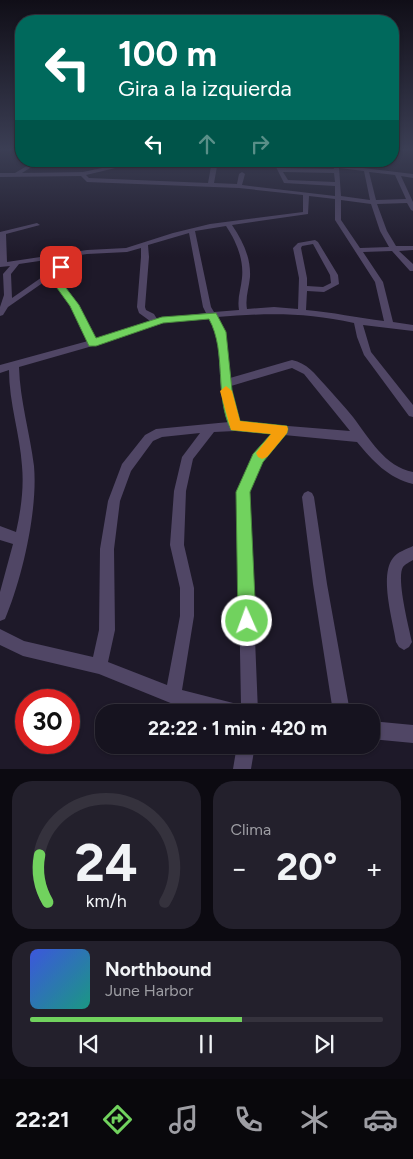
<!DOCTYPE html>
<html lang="es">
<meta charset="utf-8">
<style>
:root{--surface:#16131f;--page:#23202c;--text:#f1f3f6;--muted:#9e9ea4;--line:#35323d;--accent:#71d25e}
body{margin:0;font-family:Figtree,sans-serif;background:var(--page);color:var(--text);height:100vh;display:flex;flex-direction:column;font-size:19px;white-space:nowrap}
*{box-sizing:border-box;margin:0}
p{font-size:16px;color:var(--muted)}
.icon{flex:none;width:28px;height:28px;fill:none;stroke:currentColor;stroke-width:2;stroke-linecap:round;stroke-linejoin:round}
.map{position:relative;height:769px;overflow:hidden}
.details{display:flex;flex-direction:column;gap:12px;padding:12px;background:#0c0a11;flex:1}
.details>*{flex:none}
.guide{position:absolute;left:15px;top:15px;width:384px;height:152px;border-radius:20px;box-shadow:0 1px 4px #0004,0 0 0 1px var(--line);background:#00695c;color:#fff;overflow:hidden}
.speed{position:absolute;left:15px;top:689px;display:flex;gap:10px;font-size:25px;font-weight:700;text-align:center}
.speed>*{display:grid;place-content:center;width:65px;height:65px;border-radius:50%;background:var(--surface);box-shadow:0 1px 4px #0004,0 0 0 1px var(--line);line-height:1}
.speed .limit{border:8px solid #d22;background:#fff;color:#111}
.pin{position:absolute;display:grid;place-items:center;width:42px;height:42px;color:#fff;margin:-21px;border-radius:10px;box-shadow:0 2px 8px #0006}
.me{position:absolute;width:55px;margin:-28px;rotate:358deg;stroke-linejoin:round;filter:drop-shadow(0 0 4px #0008)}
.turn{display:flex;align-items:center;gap:18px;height:105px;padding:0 20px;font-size:22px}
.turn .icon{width:65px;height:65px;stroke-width:2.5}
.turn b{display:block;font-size:35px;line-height:42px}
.lanes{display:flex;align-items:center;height:48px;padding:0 20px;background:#0003;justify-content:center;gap:25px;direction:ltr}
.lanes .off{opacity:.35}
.big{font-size:38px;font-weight:700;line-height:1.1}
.details .tile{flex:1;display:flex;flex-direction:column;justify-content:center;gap:8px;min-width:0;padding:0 18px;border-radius:20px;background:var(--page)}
.details .dial{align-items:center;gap:0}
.dial svg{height:130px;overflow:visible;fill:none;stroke:var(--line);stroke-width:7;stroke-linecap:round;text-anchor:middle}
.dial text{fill:var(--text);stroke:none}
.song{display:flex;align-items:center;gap:15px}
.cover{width:60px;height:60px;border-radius:8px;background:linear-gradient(135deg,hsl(230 70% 55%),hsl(170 70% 35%))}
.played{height:5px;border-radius:2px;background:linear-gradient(90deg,var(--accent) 60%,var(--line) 60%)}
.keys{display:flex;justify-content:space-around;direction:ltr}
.heat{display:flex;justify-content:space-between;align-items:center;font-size:28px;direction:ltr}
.details .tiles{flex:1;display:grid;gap:12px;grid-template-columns:1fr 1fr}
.tile:last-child{grid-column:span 2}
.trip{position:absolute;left:95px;top:704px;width:285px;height:50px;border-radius:20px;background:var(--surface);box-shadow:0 1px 4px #0004,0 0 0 1px var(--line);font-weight:700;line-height:50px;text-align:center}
.menu{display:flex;height:80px;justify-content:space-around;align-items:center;background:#09080c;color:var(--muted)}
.menu .icon{width:35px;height:35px}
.menu .selected{color:var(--accent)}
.menu b{font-size:22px;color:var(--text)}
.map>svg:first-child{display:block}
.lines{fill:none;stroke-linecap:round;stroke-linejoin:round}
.street{fill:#504665;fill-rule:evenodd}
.route{fill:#71d25e;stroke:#49883d}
.slow{fill:#f59e0b}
</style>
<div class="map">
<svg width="413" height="769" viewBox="0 0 413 769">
<rect width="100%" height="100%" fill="#1e1929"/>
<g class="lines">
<path class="street" d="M35 161H41L22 173 83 172 135 161H145L86 175 89 178 208 183 212 161H218L214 183 237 184 239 174 242 172 245 174 242 185 335 196V186L284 183 273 161H278L282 168 334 169 333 166 329 161H334L338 165 413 174V178L401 176 413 202V211L411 210 407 203 377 204 387 231 396 246H413V250L399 251 413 264V271H410L392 251 363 252 383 282 393 322 413 325V331L363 325 371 352 413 405V417L409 416 364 355 357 337 354 323C305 312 266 313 217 317L225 332 230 378 292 360C307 363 315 374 325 385 334 395 344 406 353 417 369 438 385 467 413 472V484C388 478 373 461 357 442L284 435 262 461 249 492 258 712H205L173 704 99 674 23 656 0 645V629L24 641 93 657 99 630 100 549 108 501 122 464 145 435 156 429 229 422 221 390 217 332 209 318 163 323 96 345 19 367C20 401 30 433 34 466 38 510 22 579 5 619L0 621V592L13 544 0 540V526L16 532C21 510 24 488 22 466 20 434 9 403 9 370L0 373V365L88 341 71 306 58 288 57 273 8 307 3 315 0 316V307L4 295 3 274 10 266 0 267V232L37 223 40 225 6 234 7 262 87 250 126 248 173 233 210 224 303 212V195L239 188 87 182 81 176 0 177V173H15ZM339 168 364 171 370 200 341 196ZM283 172 334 173 335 182 288 180ZM369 172 395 175 406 199 376 200ZM309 196 335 199V220L375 282 384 321C358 318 332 312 306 310L307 291 324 292 339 284 338 275 318 242 315 240 298 243 293 248 299 278 298 309 274 307 247 309C245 298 249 288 250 277 251 258 243 241 232 225L308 214ZM341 200 371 204 380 231 389 247 360 248 341 220ZM226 226C236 241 244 259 242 278 241 289 237 298 239 310L214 312 211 307 195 231ZM189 233 203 307 206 313 157 319 154 314 146 310 145 307 149 257 148 245ZM313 244 330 275 331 283 323 287 307 286V278L301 248 302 246ZM141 248V257L137 307 139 313 150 321 96 339 79 305 66 288 65 267 67 262 63 260H60L58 266 12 298 11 274 19 264 87 254 127 252ZM292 368 304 374 350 431 239 422 231 386ZM235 431 271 434 254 454 237 492 241 705 182 690 194 616V588L184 545 186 491 193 459 214 432ZM200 433 182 457 174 491 170 545 180 588V616L167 685 108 662 115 630 114 549 120 501 131 471 153 441 162 437Z
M308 491 312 493 314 497 327 584 350 712H333L313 584 302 497 304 493Z
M413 546V560C410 562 405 564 403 567 396 578 409 628 412 642L409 647 404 650 399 647 396 642C393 621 379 576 393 558 397 552 407 549 413 546Z
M371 721 413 725V743L371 739Z
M237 745H255L251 769H233Z"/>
</g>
<linearGradient id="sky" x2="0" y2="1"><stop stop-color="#100e17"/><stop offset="0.58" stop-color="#3b3e54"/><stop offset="1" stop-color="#3b3e54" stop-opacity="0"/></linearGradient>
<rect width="413" height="257" fill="url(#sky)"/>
<path class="route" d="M61 264 65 267 66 288 79 305 96 338 162 317 216 313 226 332 232 390 240 421 287 426 288 429 287 433 263 462 250 492 256 621 253 627 247 629 241 627 238 621 236 492 253 454 271 434 231 430C214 395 227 352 209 319L163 323 96 346H89L70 306 57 288V267Z"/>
<path class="slow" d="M226 386 232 391 240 421 287 426 288 429 287 433 267 457 262 459 258 457 256 453 271 434 231 430 220 391Z"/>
</svg>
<div class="speed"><div class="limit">30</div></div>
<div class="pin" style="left:61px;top:267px;background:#d93025"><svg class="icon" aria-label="arrive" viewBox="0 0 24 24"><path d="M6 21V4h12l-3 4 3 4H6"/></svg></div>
<svg class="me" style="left:247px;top:621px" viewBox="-20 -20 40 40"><circle r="17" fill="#71d25e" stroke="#fff" stroke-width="3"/><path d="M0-11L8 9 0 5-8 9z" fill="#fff"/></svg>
<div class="trip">22:22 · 1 min · 420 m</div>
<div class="guide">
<div class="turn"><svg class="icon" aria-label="left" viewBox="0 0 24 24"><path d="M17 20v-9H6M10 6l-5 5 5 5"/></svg><div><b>100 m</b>Gira a la izquierda</div></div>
<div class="lanes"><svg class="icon" aria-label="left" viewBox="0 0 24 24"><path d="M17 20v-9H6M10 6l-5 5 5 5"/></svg><svg class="icon off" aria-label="ahead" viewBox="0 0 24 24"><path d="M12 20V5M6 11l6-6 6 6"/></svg><svg class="icon off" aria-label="right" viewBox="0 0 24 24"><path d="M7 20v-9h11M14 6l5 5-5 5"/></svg></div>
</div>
</div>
<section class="details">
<div class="tiles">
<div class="tile dial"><svg viewBox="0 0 100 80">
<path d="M14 69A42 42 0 1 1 86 69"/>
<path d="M14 69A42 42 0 0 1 9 40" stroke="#71d25e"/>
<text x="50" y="56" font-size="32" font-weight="700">24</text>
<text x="50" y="72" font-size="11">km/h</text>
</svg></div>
<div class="tile"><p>Clima</p>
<div class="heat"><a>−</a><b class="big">20°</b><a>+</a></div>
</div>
<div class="tile">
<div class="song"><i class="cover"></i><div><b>Northbound</b><p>June Harbor</p></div></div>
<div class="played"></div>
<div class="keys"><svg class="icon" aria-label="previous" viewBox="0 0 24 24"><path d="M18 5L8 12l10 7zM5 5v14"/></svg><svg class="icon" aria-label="pause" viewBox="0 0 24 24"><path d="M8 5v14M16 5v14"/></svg><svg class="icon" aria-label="next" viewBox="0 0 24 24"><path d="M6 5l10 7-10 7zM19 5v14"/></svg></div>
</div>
</div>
</section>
<nav class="menu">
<b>22:21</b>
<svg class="icon selected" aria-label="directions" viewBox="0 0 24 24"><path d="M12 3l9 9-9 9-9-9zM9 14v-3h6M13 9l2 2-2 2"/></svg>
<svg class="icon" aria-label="music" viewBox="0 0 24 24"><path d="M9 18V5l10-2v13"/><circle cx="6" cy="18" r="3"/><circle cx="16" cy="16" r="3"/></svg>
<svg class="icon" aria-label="phone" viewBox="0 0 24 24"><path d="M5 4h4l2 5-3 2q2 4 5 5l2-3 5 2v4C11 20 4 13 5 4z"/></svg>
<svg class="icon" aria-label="climate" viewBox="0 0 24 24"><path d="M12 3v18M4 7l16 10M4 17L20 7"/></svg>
<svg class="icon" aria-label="car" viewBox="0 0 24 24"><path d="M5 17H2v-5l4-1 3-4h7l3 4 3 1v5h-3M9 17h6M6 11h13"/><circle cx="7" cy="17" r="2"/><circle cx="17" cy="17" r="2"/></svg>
</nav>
